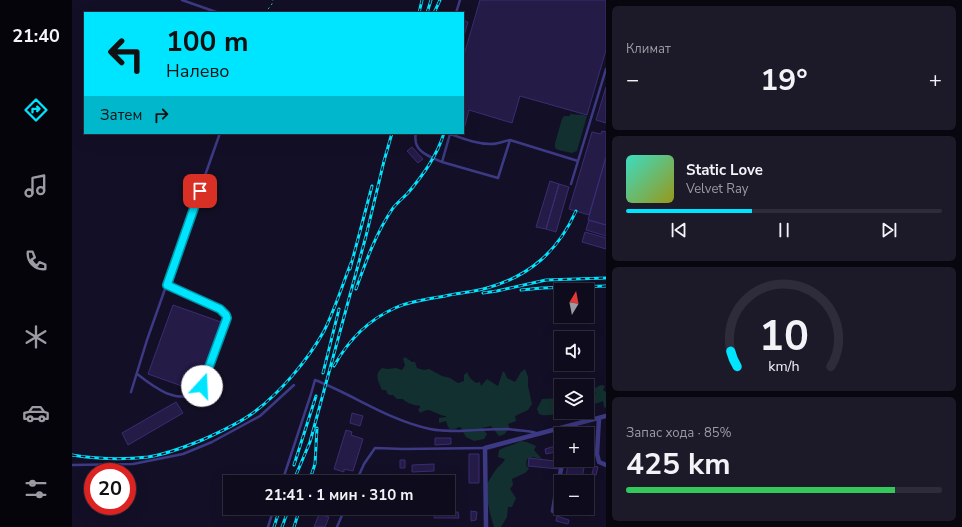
<!DOCTYPE html>
<html lang="ru">
<meta charset="utf-8">
<style>
:root{--surface:#0e0b1c;--page:#1c1929;--text:#f1f3f6;--muted:#9b9ba3;--line:#2e2b3b;--accent:#00e5ff}
body{margin:0;font-family:"Nunito Sans",sans-serif;background:var(--page);color:var(--text);height:100vh;display:flex;flex-direction:column;font-size:15px;white-space:nowrap}
*{box-sizing:border-box;margin:0}
p{font-size:13px;color:var(--muted)}
.icon{flex:none;width:22px;height:22px;fill:none;stroke:currentColor;stroke-width:2;stroke-linecap:round;stroke-linejoin:round}
.map{position:relative;flex:1;overflow:hidden}
.drawer{display:flex;flex-direction:column;gap:6px;padding:6px;background:#08060f;width:356px}
.drawer>*{flex:none}
.banner{position:absolute;left:12px;top:12px;width:380px;height:122px;border-radius:0px;box-shadow:0 4px 16px #0002,0 0 0 1px var(--line);background:#00e5ff;color:#111;overflow:hidden}
.needle{width:26px;rotate:10deg}
.fabs{position:absolute;left:482px;top:283px;display:grid;gap:8px}
.fabs a{display:grid;place-items:center;width:40px;height:40px;border-radius:0px;background:var(--surface);box-shadow:0 4px 16px #0002,0 0 0 1px var(--line);font-size:20px}
.speed{position:absolute;left:12px;top:463px;display:flex;gap:8px;font-size:20px;font-weight:700;text-align:center}
.speed>*{display:grid;place-content:center;width:52px;height:52px;border-radius:50%;background:var(--surface);box-shadow:0 4px 16px #0002,0 0 0 1px var(--line);line-height:1}
.speed .limit{border:6px solid #d22;background:#fff;color:#111}
.pin{position:absolute;display:grid;place-items:center;width:34px;height:34px;color:#fff;margin:-17px;border-radius:8px;box-shadow:0 2px 6px #0006}
.me{position:absolute;width:44px;margin:-22px;rotate:20deg;stroke-linejoin:round;filter:drop-shadow(0 0 3px #0008)}
.turn{display:flex;align-items:center;gap:14px;height:84px;padding:0 16px;font-size:18px}
.turn .icon{width:52px;height:52px;stroke-width:2.5}
.turn b{display:block;font-size:28px;line-height:34px}
.then{display:flex;align-items:center;height:38px;padding:0 16px;background:#0003;gap:8px;font-size:15px}
.big{font-size:30px;font-weight:700;line-height:1.1}
.drawer .tile{flex:1;display:flex;flex-direction:column;justify-content:center;gap:6px;min-width:0;padding:0 14px;border-radius:6px;background:var(--page)}
.drawer .dial{align-items:center;gap:0}
.dial svg{height:104px;overflow:visible;fill:none;stroke:var(--line);stroke-width:7;stroke-linecap:round;text-anchor:middle}
.dial text{fill:var(--text);stroke:none}
.song{display:flex;align-items:center;gap:12px}
.cover{width:48px;height:48px;border-radius:6px;background:linear-gradient(135deg,hsl(170 70% 55%),hsl(60 70% 35%))}
.played{height:4px;border-radius:2px;background:linear-gradient(90deg,var(--accent) 40%,var(--line) 40%)}
.keys{display:flex;justify-content:space-around;direction:ltr}
.heat{display:flex;justify-content:space-between;align-items:center;font-size:22px;direction:ltr}
.charge{height:6px;border-radius:3px;background:linear-gradient(90deg,#34c759 85%,var(--line) 0)}
.trip{position:absolute;left:151px;top:475px;width:232px;height:40px;border-radius:0px;background:var(--surface);box-shadow:0 4px 16px #0002,0 0 0 1px var(--line);font-weight:700;line-height:40px;text-align:center}
main{display:flex;flex:1;min-height:0}
.tab-bar{display:flex;flex-direction:column;width:72px;justify-content:space-around;align-items:center;background:#06040b;color:var(--muted)}
.tab-bar .icon{width:28px;height:28px}
.tab-bar .on{color:var(--accent)}
.tab-bar b{font-size:18px;color:var(--text)}
.map>svg:first-child{display:block}
.green{fill:#12302f}
.building{fill:#241b47;stroke:#3b2d73}
.lines{fill:none;stroke-linecap:round;stroke-linejoin:round}
.path{stroke:#2fb8b0;stroke-width:1;stroke-dasharray:2 3;stroke-linecap:butt}
.lane{stroke:#3d3a85;stroke-width:2.5}
.street{stroke:#3d3a85;stroke-width:4.5}
.rail-casing{stroke:#00e5ff;stroke-width:3}
.rail{stroke:#130f26;stroke-width:1.5;stroke-dasharray:4.5;stroke-linecap:butt}
.route-casing{stroke:#0095a6;stroke-width:10}
.route{stroke:#00e5ff;stroke-width:7}
</style>
<main>
<nav class="tab-bar">
<b>21:40</b>
<svg class="icon on" aria-label="directions" viewBox="0 0 24 24"><path d="M12 3l9 9-9 9-9-9zM9 14v-3h6M13 9l2 2-2 2"/></svg>
<svg class="icon" aria-label="music" viewBox="0 0 24 24"><path d="M9 18V5l10-2v13"/><circle cx="6" cy="18" r="3"/><circle cx="16" cy="16" r="3"/></svg>
<svg class="icon" aria-label="phone" viewBox="0 0 24 24"><path d="M5 4h4l2 5-3 2q2 4 5 5l2-3 5 2v4C11 20 4 13 5 4z"/></svg>
<svg class="icon" aria-label="climate" viewBox="0 0 24 24"><path d="M12 3v18M4 7l16 10M4 17L20 7"/></svg>
<svg class="icon" aria-label="car" viewBox="0 0 24 24"><path d="M5 17H2v-5l4-1 3-4h7l3 4 3 1v5h-3M9 17h6M6 11h13"/><circle cx="7" cy="17" r="2"/><circle cx="17" cy="17" r="2"/></svg>
<svg class="icon" aria-label="filters" viewBox="0 0 24 24"><path d="M4 7h16M4 17h16"/><circle cx="9" cy="7" r="2"/><circle cx="15" cy="17" r="2"/></svg>
</nav>
<div class="map">
<svg width="534" height="527" viewBox="0 0 534 527">
<rect width="100%" height="100%" fill="#130f26"/>
<path class="green" d="M498 114C504 115 510 114 515 116L505 151 500 153 486 150 483 148V143L490 119 492 116H498Z
M333 357 340 362H343L345 368 352 370 357 369 370 376 378 378 386 383 392 381V375L395 372 398 378 404 383 408 382 409 386 415 379 426 386 431 371 433 373 435 378 443 382 449 372 453 369 456 377V386L460 404 456 410 443 416 444 421 436 424 437 427 433 434 427 436 419 426 410 428 415 434 412 439 402 441 394 437 389 429 390 428 387 427 383 429H378L376 427 374 421 367 423V418L374 417V416C367 416 361 410 355 410 352 411 350 412 348 413L346 409 348 408V406C343 405 335 404 331 399H325L321 395H317L315 393 314 390H310C306 381 302 374 310 368L315 369 324 368 330 370 333 365 331 359Z
M529 385 533 386 531 390 534 392V408L532 407 531 401 526 403 515 405V393L523 395 524 393 521 391 523 388Z
M489 398V412H491C483 414 474 417 467 414L465 409 470 399Z
M449 441 455 442 464 446 462 450 470 459 461 457 455 459 454 465 457 469 453 473 440 479 441 485 438 489 444 498 440 507H436L435 517 429 527H422C419 517 412 494 415 484 417 480 423 471 425 468 428 465 431 463 433 459L429 458 426 457 427 450C434 446 442 445 449 441Z"/>
<path class="building" d="M408 0H534V50L515 115 448 96 440 123 397 110 392 129 391 128V58Z
M391 20 396 22 392 36H391Z
M534 87V123L524 120Z
M530 131 534 132V157L517 215 497 209 520 132 529 134Z
M340 147 351 159 346 163 335 151Z
M534 157V225L516 220Z
M478 181 487 184 474 229 464 227Z
M487 184 497 187 484 232 474 229Z
M517 220 534 225V236L514 230Z
M513 232 534 238V249L510 242Z
M101 305 149 322 124 391 76 374Z
M104 402 111 413 56 445 50 433Z
M280 413 291 416 288 426 278 423Z
M517 426 520 437 515 438V434H510L509 428Z
M274 430 280 432 279 435 291 439 281 471 272 469V472L262 469Z
M363 438H379V444L363 445Z
M483 446 484 452 474 454 473 449Z
M397 454H407V483H397Z
M457 458 483 461V458L488 459 487 469 456 466Z
M328 460H333V468H328Z
M514 460 522 463 521 467 517 466 518 464 513 463Z
M362 464V471L340 472V465Z
M496 465 512 468 510 478 494 475Z
M522 466 526 467 524 475 520 474Z
M488 501H489V508H498L497 512 486 509Z
M399 511 405 512 404 520 399 521Z
M386 512 387 518H362L363 513Z
M247 514 257 517 253 527H242Z
M485 516 497 520 496 524 484 521Z"/>
<g class="lines">
<path class="path" d="M193 13 200 4 201 0"/>
<path class="lane" d="M110 0 147 13
M384 13 388 0
M344 133C340 151 356 156 370 162L378 134C392 139 405 144 419 144 426 144 432 141 438 140L506 161
M370 162 426 178 438 140
M499 184 534 69
M65 374C83 388 103 404 127 393L130 386 155 318 154 315 148 309 95 285
M59 392 75 340 148 133
M0 465 61 464 111 454 140 442 188 416 222 385
M210 482 239 394 243 380C282 395 316 420 358 429 367 431 378 431 388 431 404 430 420 429 437 429 446 431 456 430 464 433
M284 482 292 464 303 448 332 449 413 448
M196 527 202 508
M265 527 273 508"/>
<path class="street" d="M527 418 525 454 527 462 534 465
M496 426 498 429 497 434
M481 511 483 498 491 460
M414 527 413 448 534 416"/>
<g class="rail-casing">
<path id="rail" d="M347 13 350 0
M355 13 359 0
M362 13 368 0
M278 269 300 186
M284 289C294 261 304 233 321 208 325 203 331 198 336 193 351 175 365 156 372 133
M449 290 470 288 534 286
M411 293 425 291 474 280 534 278
M262 366C276 341 296 320 323 308 338 301 356 299 373 296 387 293 401 292 415 288 458 276 486 251 504 211
M251 373 267 309
M0 455C25 459 51 460 76 457 95 454 113 447 130 440 146 433 167 423 181 413 208 393 236 360 252 331 263 309 270 286 279 263
M222 465 244 396
M221 482 238 442 294 236 312 161 320 133
M237 482 243 464 245 428
M202 527 208 508
M210 527 217 508
M222 527 228 508"/>
</g>
<use href="#rail" class="rail"/>
</g>
<g class="lines">
<g class="route-casing">
<path id="route" d="M128 191 95 285 148 309 154 315 155 318 130 386"/>
</g>
<use href="#route" class="route"/>
</g>
</svg>
<div class="fabs">
<a><svg class="needle" viewBox="-14 -14 28 28"><path d="M0-13l5 13h-10z" fill="#e53935"/><path d="M0 13l5-13h-10z" fill="#9b9ba3"/></svg></a>
<a><svg class="icon" aria-label="sound" viewBox="0 0 24 24"><path d="M4 9h4l5-4v14l-5-4H4zM17 9q2 3 0 6"/></svg></a>
<a><svg class="icon" aria-label="layers" viewBox="0 0 24 24"><path d="M12 4l9 5-9 5-9-5zM3 14l9 5 9-5"/></svg></a>
<a>+</a>
<a>−</a>
</div>
<div class="speed"><div class="limit">20</div></div>
<div class="pin" style="left:128px;top:191px;background:#d93025"><svg class="icon" aria-label="arrive" viewBox="0 0 24 24"><path d="M6 21V4h12l-3 4 3 4H6"/></svg></div>
<svg class="me" style="left:130px;top:386px" viewBox="-20 -20 40 40"><circle r="19" fill="#fff"/><path d="M0-13L10 11 0 6-10 11z" fill="#00e5ff"/></svg>
<div class="trip">21:41 · 1 мин · 310 m</div>
<div class="banner">
<div class="turn"><svg class="icon" aria-label="left" viewBox="0 0 24 24"><path d="M17 20v-9H6M10 6l-5 5 5 5"/></svg><div><b>100 m</b>Налево</div></div>
<div class="then">Затем<svg class="icon" aria-label="right" viewBox="0 0 24 24"><path d="M7 20v-9h11M14 6l5 5-5 5"/></svg></div>
</div>
</div>
<section class="drawer">
<div class="tile"><p>Климат</p>
<div class="heat"><a>−</a><b class="big">19°</b><a>+</a></div>
</div>
<div class="tile">
<div class="song"><i class="cover"></i><div><b>Static Love</b><p>Velvet Ray</p></div></div>
<div class="played"></div>
<div class="keys"><svg class="icon" aria-label="previous" viewBox="0 0 24 24"><path d="M18 5L8 12l10 7zM5 5v14"/></svg><svg class="icon" aria-label="pause" viewBox="0 0 24 24"><path d="M8 5v14M16 5v14"/></svg><svg class="icon" aria-label="next" viewBox="0 0 24 24"><path d="M6 5l10 7-10 7zM19 5v14"/></svg></div>
</div>
<div class="tile dial"><svg viewBox="0 0 100 80">
<path d="M14 69A42 42 0 1 1 86 69"/>
<path d="M14 69A42 42 0 0 1 9 57" stroke="#00e5ff"/>
<text x="50" y="56" font-size="32" font-weight="700">10</text>
<text x="50" y="72" font-size="11">km/h</text>
</svg></div>
<div class="tile"><p>Запас хода · 85%</p><b class="big">425 km</b><div class="charge"></div></div>
</section>
</main>
